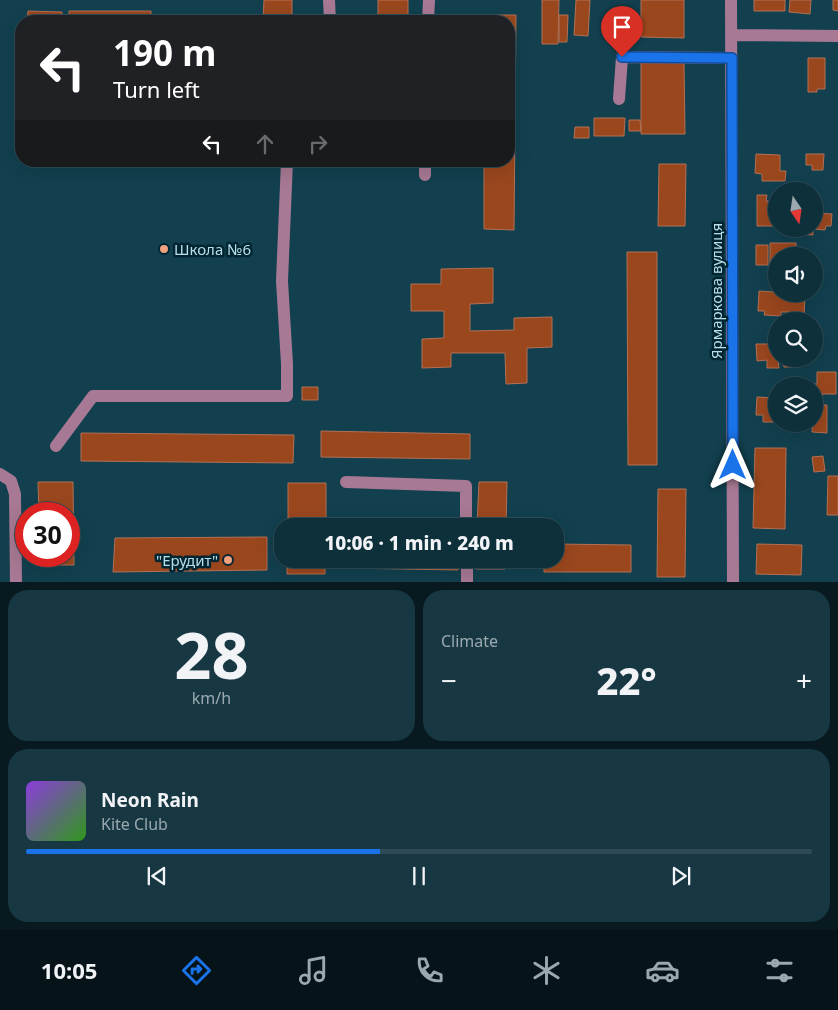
<!DOCTYPE html>
<meta charset="utf-8">
<style>
:root{--surface:#0e303b;--page:#173842;--text:#f1f3f6;--muted:#9ba9af;--line:#2e4b55;--accent:#1a73e8}
body{margin:0;font-family:"Noto Sans",sans-serif;background:var(--page);color:var(--text);height:100vh;display:flex;flex-direction:column;font-size:19px;white-space:nowrap}
*{box-sizing:border-box;margin:0}
p{font-size:16px;color:var(--muted)}
.icon{flex:none;width:28px;height:28px;fill:none;stroke:currentColor;stroke-width:2;stroke-linecap:round;stroke-linejoin:round}
.map{position:relative;height:582px;overflow:hidden}
.side{display:flex;flex-direction:column;gap:8px;padding:8px;background:#081a20;flex:1}
.side>*{flex:none}
.top-card{position:absolute;left:15px;top:15px;width:500px;height:152px;border-radius:20px;box-shadow:0 5px 20px #0002,0 0 0 1px var(--line);background:#202124;color:#fff;overflow:hidden}
.needle{width:32px;rotate:167deg}
.fabs{position:absolute;left:768px;top:182px;display:grid;gap:10px}
.fabs a{display:grid;place-items:center;width:55px;height:55px;border-radius:50%;background:var(--surface);box-shadow:0 5px 20px #0002,0 0 0 1px var(--line);font-size:25px}
.speed{position:absolute;left:15px;top:502px;display:flex;gap:10px;font-size:25px;font-weight:700;text-align:center}
.speed>*{display:grid;place-content:center;width:65px;height:65px;border-radius:50%;background:var(--surface);box-shadow:0 5px 20px #0002,0 0 0 1px var(--line);line-height:1}
.speed .limit{border:8px solid #d22;background:#fff;color:#111}
.pin{position:absolute;display:grid;place-items:center;width:42px;height:42px;color:#fff;margin:-51px -21px;border-radius:50% 50% 50% 0;rotate:-45deg;box-shadow:0 0 5px #0007}
.pin .icon{rotate:45deg}
.me{position:absolute;width:55px;margin:-28px;rotate:0deg;stroke-linejoin:round;filter:drop-shadow(0 0 4px #0008)}
.turn{display:flex;align-items:center;gap:18px;height:105px;padding:0 15px;font-size:22px}
.turn .icon{width:65px;height:65px;stroke-width:2.5}
.turn b{display:block;font-size:35px;line-height:42px}
.lanes{display:flex;align-items:center;height:48px;padding:0 15px;background:#0003;justify-content:center;gap:25px;direction:ltr}
.lanes .off{opacity:.35}
.big{font-size:38px;font-weight:800;line-height:1.1}
.side .widget{flex:1;display:flex;flex-direction:column;justify-content:center;gap:8px;min-width:0;padding:0 18px;border-radius:20px;background:var(--page)}
.side .dial{align-items:center;gap:0}
.dial b{font-size:65px;line-height:1}
.song{display:flex;align-items:center;gap:15px}
.cover{width:60px;height:60px;border-radius:8px;background:linear-gradient(135deg,hsl(270 70% 55%),hsl(110 70% 35%))}
.played{height:5px;border-radius:2px;background:linear-gradient(90deg,var(--accent) 45%,var(--line) 45%)}
.keys{display:flex;justify-content:space-around;direction:ltr}
.heat{display:flex;justify-content:space-between;align-items:center;font-size:28px;direction:ltr}
.side .tiles{flex:1;display:grid;gap:8px;grid-template-columns:1fr 1fr}
.widget:last-child{grid-column:span 2}
.trip{position:absolute;left:274px;top:518px;width:290px;height:50px;border-radius:20px;background:var(--surface);box-shadow:0 5px 20px #0002,0 0 0 1px var(--line);font-weight:800;line-height:50px;text-align:center}
.dock{display:flex;height:80px;justify-content:space-around;align-items:center;background:#061318;color:var(--muted)}
.dock .icon{width:35px;height:35px}
.dock .selected{color:var(--accent)}
.dock b{font-size:22px;color:var(--text)}
.map>svg:first-child{display:block}
.building{fill:#9a471e;stroke:#b27155}
.lines{fill:none;stroke-linecap:round;stroke-linejoin:round}
.minor{stroke:#a87994;stroke-width:12}
.route-casing{stroke:#114b97;stroke-width:12}
.route{stroke:#1a73e8;stroke-width:9}
.poi-dot{fill:#f2a17e;stroke:#012631;stroke-width:2}
.labels{text-anchor:middle;dominant-baseline:central;stroke-width:5;stroke-linejoin:round;paint-order:stroke}
.poi-label{font-size:15px;fill:#b8dfee;stroke:#012631;text-anchor:start}
.street-label{font-size:15px;fill:#b8dfee;stroke:#012631}
</style>
<div class="map">
<svg width="838" height="583" viewBox="0 0 838 583">
<rect width="100%" height="100%" fill="#12404f"/>
<path class="building" d="M264 0H292V21H263Z
M378 0H408V21H378Z
M542 0H559L558 44H542Z
M576 0H590L588 36 574 35Z
M641 0H684V38L641 37Z
M754 0H785V11H754Z
M790 0H811L810 14 789 12Z
M833 0H838V11L833 10Z
M28 11 62 12V21H27Z
M69 11H151V21H69Z
M486 15H516L514 230 484 229V161H509V21H486Z
M559 15H568L567 42H559Z
M808 58H825V89H817V92H808Z
M641 62H684L685 134H641Z
M594 118H625L624 136H594Z
M629 120H640L641 131H629Z
M575 127H589V138H574Z
M756 154 780 155V171H786L785 181H762V174L755 173Z
M806 154H824L823 170H812V165H806Z
M375 161H405V163H375Z
M659 164H686L685 226H658Z
M757 195H767L766 201H776V226H757Z
M814 197 821 198 820 209 814 208Z
M814 213 832 214 831 226H826L825 230 813 229V235L796 234V229H814Z
M770 243H796V256H776L775 271V265H770Z
M756 245H768V265H756Z
M627 252H657V465H628Z
M493 268V303L470 304V331L514 330V318L552 317V347L527 348V383L506 384 505 353H451V367L422 368V339L444 338V311H411V284H441V269Z
M759 291 805 294 804 318 790 317V312H781V316L764 315 765 311H758Z
M756 344H776L779 368H767V360L757 361Z
M783 359H795V367H784Z
M817 372H836V394H822V400H814V386L811 384H817Z
M302 387H318V400H302Z
M757 397 776 398V422H763V415H756Z
M814 405H827V433L812 432Z
M321 431 470 434V459L321 457Z
M81 433 294 435 293 463 81 461Z
M755 448H786L785 529 753 528Z
M823 456 825 471 814 472 812 457Z
M828 476H838V515H827Z
M38 482H73L74 565H39V556H69V514H39Z
M479 482H507L506 526H477Z
M288 483H326V526H288Z
M658 489H686L685 577H657Z
M267 537V570L113 572 115 538Z
M555 544 631 545V572H544V559H555Z
M757 544 802 545 801 575 756 574Z
M287 559H325V574H287Z
M347 559H459L458 570 347 568Z
M477 559H505V569H476Z"/>
<g class="lines">
<path class="minor" d="M329 0 330 21
M731 0 733 583
M428 21 429 0
M732 35 838 36
M619 99 622 57 732 58
M425 175V161
M56 446 93 396H287V364L282 281 287 161
M0 474 11 481 15 494 16 583
M346 482 466 486V526
M467 559V583"/>
</g>
<g class="lines">
<g class="route-casing">
<path id="route" d="M622 57 732 58 733 465"/>
</g>
<use href="#route" class="route"/>
</g>
<g class="poi-dot">
<circle cx="164" cy="249" r="5"/>
<circle cx="228" cy="560" r="5"/>
</g>
<g class="labels">
<g class="poi-label">
<text x="174" y="249">Школа №6</text>
<text x="218" y="560" text-anchor="end">"Ерудит"</text>
</g>
<g class="street-label">
<text transform="translate(716 291) rotate(-90)">Ярмаркова вулиця</text>
</g>
</g>
</svg>
<div class="fabs">
<a><svg class="needle" viewBox="-14 -14 28 28"><path d="M0-13l5 13h-10z" fill="#e53935"/><path d="M0 13l5-13h-10z" fill="#9ba9af"/></svg></a>
<a><svg class="icon" aria-label="sound" viewBox="0 0 24 24"><path d="M4 9h4l5-4v14l-5-4H4zM17 9q2 3 0 6"/></svg></a>
<a><svg class="icon" aria-label="search" viewBox="0 0 24 24"><circle cx="10" cy="10" r="6"/><path d="M15 15l6 6"/></svg></a>
<a><svg class="icon" aria-label="layers" viewBox="0 0 24 24"><path d="M12 4l9 5-9 5-9-5zM3 14l9 5 9-5"/></svg></a>
</div>
<div class="speed"><div class="limit">30</div></div>
<div class="pin" style="left:622px;top:57px;background:#d93025"><svg class="icon" aria-label="arrive" viewBox="0 0 24 24"><path d="M6 21V4h12l-3 4 3 4H6"/></svg></div>
<svg class="me" style="left:733px;top:465px" viewBox="-20 -20 40 40"><path d="M0-17L14 15 0 8-14 15z" fill="#1a73e8" stroke="#fff" stroke-width="4"/></svg>
<div class="trip">10:06 · 1 min · 240 m</div>
<div class="top-card">
<div class="turn"><svg class="icon" aria-label="left" viewBox="0 0 24 24"><path d="M17 20v-9H6M10 6l-5 5 5 5"/></svg><div><b>190 m</b>Turn left</div></div>
<div class="lanes"><svg class="icon" aria-label="left" viewBox="0 0 24 24"><path d="M17 20v-9H6M10 6l-5 5 5 5"/></svg><svg class="icon off" aria-label="ahead" viewBox="0 0 24 24"><path d="M12 20V5M6 11l6-6 6 6"/></svg><svg class="icon off" aria-label="right" viewBox="0 0 24 24"><path d="M7 20v-9h11M14 6l5 5-5 5"/></svg></div>
</div>
</div>
<section class="side">
<div class="tiles">
<div class="widget dial"><b>28</b><p>km/h</p></div>
<div class="widget"><p>Climate</p>
<div class="heat"><a>−</a><b class="big">22°</b><a>+</a></div>
</div>
<div class="widget">
<div class="song"><i class="cover"></i><div><b>Neon Rain</b><p>Kite Club</p></div></div>
<div class="played"></div>
<div class="keys"><svg class="icon" aria-label="previous" viewBox="0 0 24 24"><path d="M18 5L8 12l10 7zM5 5v14"/></svg><svg class="icon" aria-label="pause" viewBox="0 0 24 24"><path d="M8 5v14M16 5v14"/></svg><svg class="icon" aria-label="next" viewBox="0 0 24 24"><path d="M6 5l10 7-10 7zM19 5v14"/></svg></div>
</div>
</div>
</section>
<nav class="dock">
<b>10:05</b>
<svg class="icon selected" aria-label="directions" viewBox="0 0 24 24"><path d="M12 3l9 9-9 9-9-9zM9 14v-3h6M13 9l2 2-2 2"/></svg>
<svg class="icon" aria-label="music" viewBox="0 0 24 24"><path d="M9 18V5l10-2v13"/><circle cx="6" cy="18" r="3"/><circle cx="16" cy="16" r="3"/></svg>
<svg class="icon" aria-label="phone" viewBox="0 0 24 24"><path d="M5 4h4l2 5-3 2q2 4 5 5l2-3 5 2v4C11 20 4 13 5 4z"/></svg>
<svg class="icon" aria-label="climate" viewBox="0 0 24 24"><path d="M12 3v18M4 7l16 10M4 17L20 7"/></svg>
<svg class="icon" aria-label="car" viewBox="0 0 24 24"><path d="M5 17H2v-5l4-1 3-4h7l3 4 3 1v5h-3M9 17h6M6 11h13"/><circle cx="7" cy="17" r="2"/><circle cx="17" cy="17" r="2"/></svg>
<svg class="icon" aria-label="filters" viewBox="0 0 24 24"><path d="M4 7h16M4 17h16"/><circle cx="9" cy="7" r="2"/><circle cx="15" cy="17" r="2"/></svg>
</nav>
